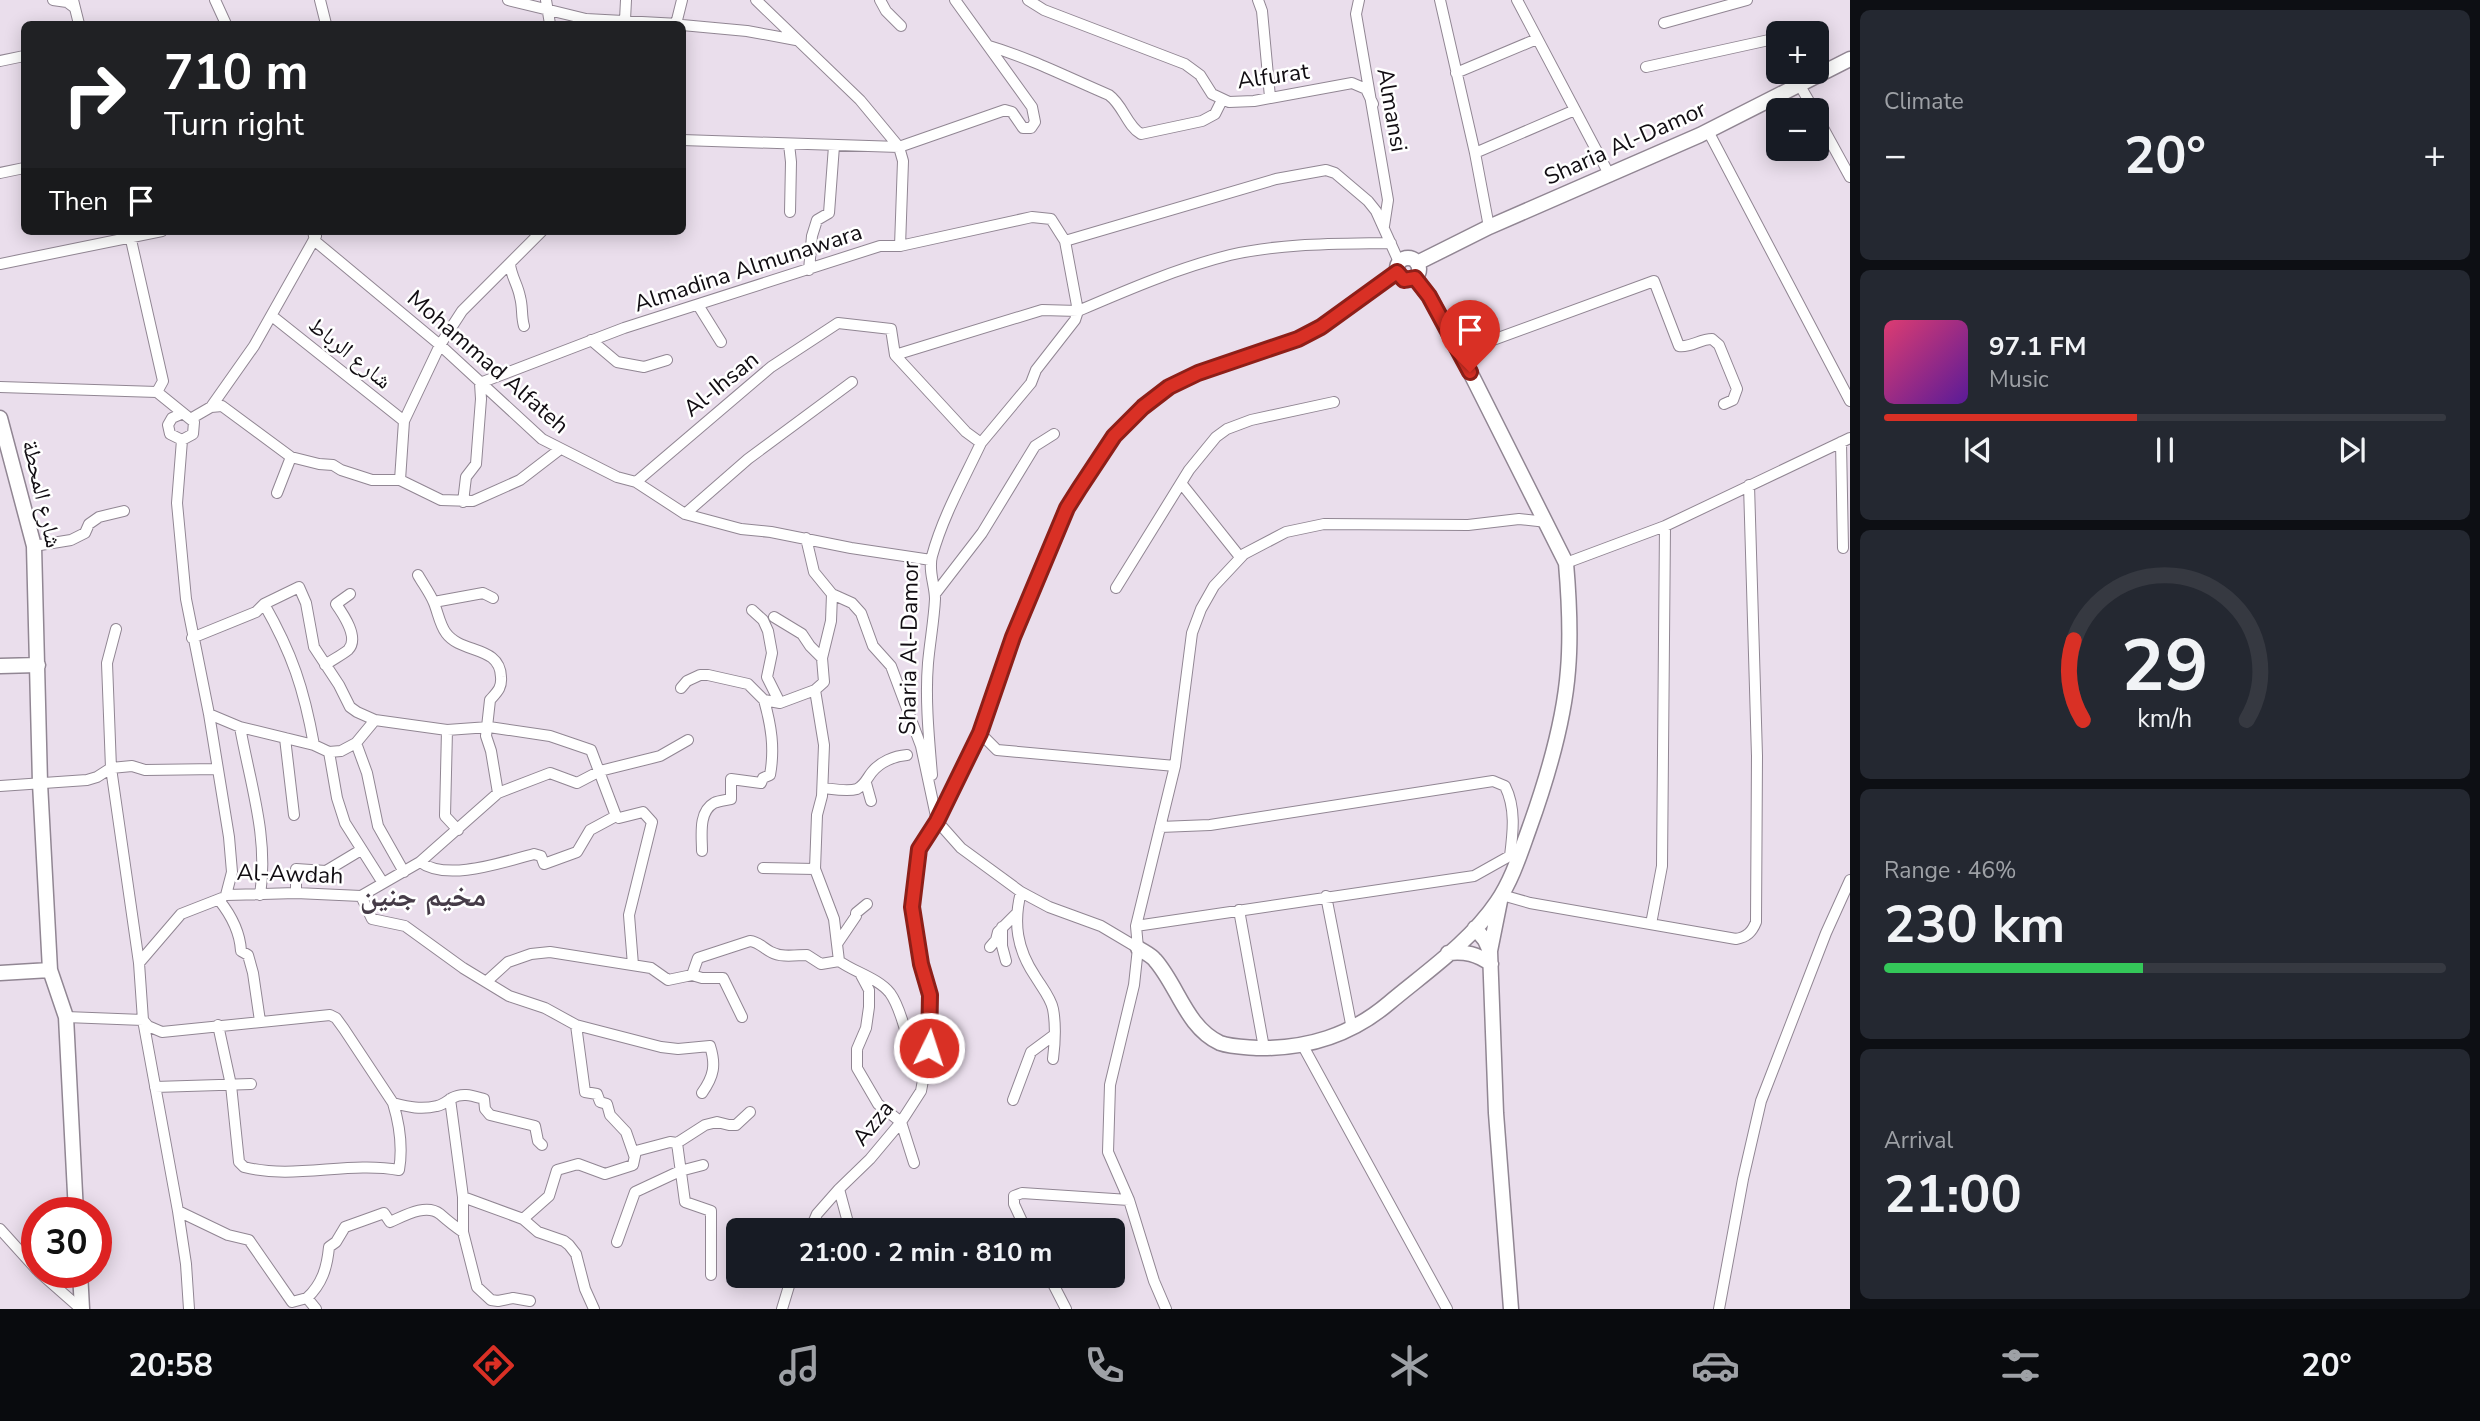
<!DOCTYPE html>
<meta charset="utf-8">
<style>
:root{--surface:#171b24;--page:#242831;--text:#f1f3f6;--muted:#9ea1a6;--line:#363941;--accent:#d93025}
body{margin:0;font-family:"Nunito Sans","Noto Naskh Arabic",sans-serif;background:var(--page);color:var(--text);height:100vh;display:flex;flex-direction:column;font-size:26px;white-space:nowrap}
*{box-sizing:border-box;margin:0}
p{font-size:23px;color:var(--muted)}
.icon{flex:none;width:38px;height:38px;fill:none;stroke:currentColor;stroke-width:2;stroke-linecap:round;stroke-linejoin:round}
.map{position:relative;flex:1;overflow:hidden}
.panel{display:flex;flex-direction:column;gap:10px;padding:10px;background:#0d0f14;width:630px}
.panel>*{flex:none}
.banner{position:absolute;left:21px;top:21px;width:665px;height:214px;border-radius:10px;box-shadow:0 4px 18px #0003;background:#202124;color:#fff;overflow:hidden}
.fabs{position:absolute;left:1766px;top:21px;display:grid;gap:14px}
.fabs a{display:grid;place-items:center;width:63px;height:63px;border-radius:10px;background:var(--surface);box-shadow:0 4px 18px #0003;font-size:35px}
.speed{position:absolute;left:21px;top:1197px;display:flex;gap:14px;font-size:35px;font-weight:700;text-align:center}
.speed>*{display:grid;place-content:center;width:91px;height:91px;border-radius:50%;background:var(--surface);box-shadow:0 4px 18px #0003;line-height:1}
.speed .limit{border:10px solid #d22;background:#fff;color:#111}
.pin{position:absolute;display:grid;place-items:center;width:60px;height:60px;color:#fff;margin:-72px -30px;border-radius:50% 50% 50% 0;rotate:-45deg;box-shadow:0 0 7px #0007}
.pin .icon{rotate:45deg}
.me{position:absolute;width:77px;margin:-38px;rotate:4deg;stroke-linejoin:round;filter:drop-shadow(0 0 5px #0008)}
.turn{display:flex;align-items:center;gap:24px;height:147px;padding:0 28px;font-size:32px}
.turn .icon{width:91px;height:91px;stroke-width:2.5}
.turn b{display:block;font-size:49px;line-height:60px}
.then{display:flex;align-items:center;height:66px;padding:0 28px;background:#0003;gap:14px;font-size:26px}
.big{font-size:52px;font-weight:700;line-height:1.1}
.panel .card{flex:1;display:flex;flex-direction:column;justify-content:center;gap:10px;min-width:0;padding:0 24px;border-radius:10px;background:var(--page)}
.panel .dial{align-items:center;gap:0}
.dial svg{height:182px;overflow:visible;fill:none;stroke:var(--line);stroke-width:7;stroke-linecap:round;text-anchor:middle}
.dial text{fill:var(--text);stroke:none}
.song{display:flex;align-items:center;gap:21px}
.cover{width:84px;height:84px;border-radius:10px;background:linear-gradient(135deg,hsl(340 70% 55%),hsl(270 70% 35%))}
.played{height:7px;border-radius:4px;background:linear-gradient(90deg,var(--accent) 45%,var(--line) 45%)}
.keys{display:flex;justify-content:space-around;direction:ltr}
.heat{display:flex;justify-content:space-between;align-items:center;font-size:38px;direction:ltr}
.charge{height:10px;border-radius:5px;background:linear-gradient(90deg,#34c759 46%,var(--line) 0)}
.trip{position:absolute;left:726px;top:1218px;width:399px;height:70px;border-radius:10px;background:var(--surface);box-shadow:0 4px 18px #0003;font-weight:700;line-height:70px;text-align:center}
.tabs{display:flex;height:112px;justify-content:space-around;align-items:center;background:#090b0e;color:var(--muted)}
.tabs .icon{width:49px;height:49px}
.tabs .selected{color:var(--accent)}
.tabs b{font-size:32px;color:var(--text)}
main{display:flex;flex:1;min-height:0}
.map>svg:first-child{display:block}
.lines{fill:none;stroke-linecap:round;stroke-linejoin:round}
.street-casing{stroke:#918693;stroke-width:12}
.secondary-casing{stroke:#918693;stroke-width:17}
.street{stroke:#fff;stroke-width:10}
.secondary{stroke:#fff;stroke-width:14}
.route-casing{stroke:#8d1f18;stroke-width:18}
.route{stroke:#d93025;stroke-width:12}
.labels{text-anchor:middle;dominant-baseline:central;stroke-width:5;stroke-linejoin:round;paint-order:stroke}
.street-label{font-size:23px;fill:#110d12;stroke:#fff}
.district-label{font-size:30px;font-weight:bold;fill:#463c48;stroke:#fff}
</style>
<main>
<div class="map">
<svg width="1850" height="1309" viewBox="0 0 1850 1309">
<rect width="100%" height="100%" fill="#eadeec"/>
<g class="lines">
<g class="street-casing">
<path id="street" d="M53 0 67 2 75 8
M73 0 79 24
M215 0 226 24
M320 0 326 24
M508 0 586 19 679 24
M546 0 550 24
M756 0 860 100 899 147 903 161 900 246
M880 0 886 11 901 26
M1028 0 1044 10 1185 64 1200 75 1212 94 1229 102 1254 101 1352 83 1366 89 1373 104
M1258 0 1262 11 1270 97
M1359 0 1356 14 1388 200 1384 226
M1440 0 1475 153 1489 227
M1517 0 1610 176
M625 20 626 0
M1664 23 1747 0
M676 24 682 0
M682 25 747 31 796 40
M989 46C1030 58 1069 78 1109 95 1123 105 1127 126 1141 134L1202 121 1215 114 1222 100
M0 61 24 56
M1646 67 1778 38
M1456 73 1537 39
M1799 84 1814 110
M1816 115 1850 177
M1708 131 1850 401
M682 140 899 147 1005 110 1012 112 1023 128H1031L1035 122 1032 107 955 0
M789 144 791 162 790 212
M1475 153 1575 110
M0 173 24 168
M129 231 163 381 157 392
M313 231 315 241 440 345 542 439 617 477 636 482 685 514 741 529 771 532 851 548 931 560
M542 231 462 311 440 345 404 421 400 480 441 500 473 501 520 480 559 450
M1065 241 1276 179 1326 170 1335 173 1368 201 1376 211 1399 262
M0 264 162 231
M510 264C511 276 518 285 520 297 523 307 521 316 524 326
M809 270 812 236 817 220 829 213 834 146
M698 305 721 342
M272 316 404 421
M591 340 617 362 644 367 667 360
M1460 352 1654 281 1679 346C1690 348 1700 339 1712 339L1719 345 1737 389 1733 400 1724 404
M895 355 966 432 981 443C963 481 943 516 932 556 928 571 935 585 935 599 934 620 930 641 928 663 925 699 929 739 932 775
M895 355 1042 310 1078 311
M0 387 157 392
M157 392 194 422 193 434 182 440 170 434 168 425 172 418 181 414
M211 407 222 406 291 457 319 464 333 465 341 470 372 480H400
M192 418 211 407 254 346 316 236
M182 440 177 503 186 599 209 714 229 837 232 872 226 895 296 893 361 896 372 919 405 926 463 968 509 996 545 1008 576 1025 661 1047 678 1049 710 1046C716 1065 714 1076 702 1093
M1841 442 1843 548
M981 443 1031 383 1036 370 1075 320 1078 311C1127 290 1178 268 1230 255 1282 243 1337 244 1391 243
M636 482 771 367 838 323 891 329 895 355
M1181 483 1240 557
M277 493 291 457
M463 502 466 477 476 464 481 399 480 383 624 328 880 246H900L1032 217 1051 219 1065 241 1078 311
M685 514 748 459 852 382
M806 538 814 572 832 594 852 603 861 613 873 646 891 666 921 746 937 821 961 848 1021 892 1049 907 1101 926 1138 948
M34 546 71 540 85 533 89 524 99 517 124 511
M1566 563 1665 526 1850 438
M418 575C423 584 430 593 434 603 438 613 440 625 446 633 461 654 500 645 501 677 502 688 497 692 490 700L486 736 491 751 498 793
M1116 588 1189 470 1216 437 1227 429 1251 420 1334 402
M832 594 831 621 822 658 824 682 815 690 824 745 822 796 817 815 815 869 834 919 839 961C854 972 878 978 890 993 898 1004 901 1017 905 1029
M935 594 982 533 1035 446 1054 434
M434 602 483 593 493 598
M264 604C292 653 304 689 314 745
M752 610 763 620 768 631 772 653 767 677 780 703
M774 617 802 634 810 646 822 658
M116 629 107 663 111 768 139 963 143 1020 178 1211 186 1264 189 1309
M192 638 256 612 264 604 299 587 306 603 314 647 339 685 350 707 357 712 375 720 356 743 367 773 378 826 404 872
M325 665C332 660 342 655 348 650 360 638 343 614 336 604L350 594
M681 688 687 681 700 675H708L748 684 764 700 780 703 815 690
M209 714 240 727 314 745 329 752 341 751 356 743
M375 720 447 730 489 727 550 736 591 750 616 816 619 818 643 812 652 822 629 915 633 965
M240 727C250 783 269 838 260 895
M447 730 445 816 458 830
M980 733 997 750 1175 766
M285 738 294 815
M329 752 337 798 345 823 383 883
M866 783 871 801
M0 786 87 780 97 777 111 768 132 766 145 770 218 769
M823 788C833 789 847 792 857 789 865 785 867 778 872 772 880 762 894 756 907 755
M1160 827 1210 825 1493 781 1505 786C1516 808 1513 832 1510 856
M702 851C702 836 698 812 714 803 718 801 726 800 731 799V779L761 783 763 778 770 775C775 748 771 725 764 700
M420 862C447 882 503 862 534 854L541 856 544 864 577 852 590 830 616 816
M763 868 815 869
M1021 892C1013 923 1017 949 1035 976 1041 986 1051 998 1053 1009 1056 1025 1055 1043 1053 1059
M296 893V869L326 871 361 850
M1502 895 1530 903 1736 939C1747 937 1752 932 1756 922L1757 756 1749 485
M361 896 420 862 498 793 550 773 577 783 600 771 660 756 688 740
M1326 896 1352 1029
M219 900C231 915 240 932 241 951L248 955 253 973 260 1021
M1239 910 1264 1048
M1651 924 1662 866 1665 526
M1136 926 1474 876 1515 853
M1002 927V946L1006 961
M837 944 856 916V913L867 904
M990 947 996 940 998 932 1016 914
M139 963 181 914 222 898
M692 975 702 978H723L742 1017
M861 975 869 990V1007L866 1028 857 1049V1068L878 1104 901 1122 914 1163
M486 982 508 962 531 954 550 952 651 968 668 980 692 975 698 958 750 941C759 942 763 948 771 952 782 958 796 955 807 955L821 964 839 961
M66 1017 143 1020 148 1026 162 1032 330 1015 336 1018 344 1029 393 1103C409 1107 421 1110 437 1106 443 1105 447 1101 452 1098 463 1092 473 1096 484 1099L485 1109 490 1115 535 1126 538 1141 542 1145
M218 1025 231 1085 239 1162 244 1167C294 1180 348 1161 399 1170 403 1147 400 1126 393 1103
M576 1025 585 1092 597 1094 600 1102 607 1104 610 1115 626 1132 634 1155
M1303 1046 1447 1309
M155 1087 251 1084
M450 1099 463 1197V1232L477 1287 491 1300 498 1301 513 1298 530 1301
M1013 1100 1031 1052 1054 1035
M677 1143 685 1202 711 1211V1275
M839 1189 850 1230
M463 1197 523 1219 538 1232 564 1241 569 1245 576 1254 585 1289 594 1309
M178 1211 228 1235 249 1240 292 1302 307 1298 316 1309
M523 1219 549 1196 557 1170 578 1164 605 1174 633 1165 636 1151 670 1142 677 1143 705 1125 717 1122 729 1125H736L750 1112
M0 1229 37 1270
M810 1230 817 1214 839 1189 870 1159 901 1122 921 1091 929 1048 931 1014 930 995 921 964 912 907 919 849 937 821 980 733 1013 637 1067 508 1090 470 1114 437 1143 407 1169 386 1198 373 1298 339 1321 327 1397 272
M1026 1230 1014 1204V1196L1022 1193 1129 1200
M617 1242 635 1192 680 1171 703 1165
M39 1272 81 1309
M866 1276 869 1282
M1049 1276 1066 1309
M307 1298C322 1284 327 1268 329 1247L336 1242 345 1227 384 1213 390 1222C404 1216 426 1203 440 1214 448 1221 454 1226 463 1232
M782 1309 792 1276
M1166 1309 1154 1281 1129 1200 1108 1152 1110 1085 1134 985 1138 948 1136 926 1175 766 1192 633 1201 609 1214 586 1244 554 1286 532 1324 524 1468 525 1519 519 1547 522
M1719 1309 1743 1179 1761 1101 1826 933 1850 880"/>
</g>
<g class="secondary-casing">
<path id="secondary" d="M1397 269a11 11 0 1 1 22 0a11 11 0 1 1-22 0Z
M1417 263 1489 227 1700 135 1850 59
M0 418 34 546 40 783 50 970 66 1017 76 1213
M0 666 38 665
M1475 928 1485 940 1490 951 1496 1113 1511 1309
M1138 948C1144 952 1151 955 1155 960 1178 986 1186 1027 1220 1043 1231 1047 1245 1047 1257 1048 1307 1049 1350 1036 1389 1003 1426 972 1470 942 1497 902 1512 880 1520 854 1529 829 1547 779 1564 723 1568 670 1571 635 1569 598 1566 563L1460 352 1429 296 1415 278
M1490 951 1500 901
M1448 953C1465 951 1477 954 1491 964
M0 973 50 970
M80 1272 82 1309"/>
</g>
<use href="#street" class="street"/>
<use href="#secondary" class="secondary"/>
</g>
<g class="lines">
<g class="route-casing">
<path id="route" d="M929 1048 930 995 921 964 912 907 919 849 937 821 980 733 1013 637 1067 508 1079 489 1114 436 1143 407 1169 387 1198 373 1298 339 1321 327 1397 272 1404 280 1415 278 1429 296 1470 372"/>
</g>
<use href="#route" class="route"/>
</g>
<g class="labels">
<g class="street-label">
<text transform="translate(1273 76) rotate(-8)">Alfurat</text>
<text transform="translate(1392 110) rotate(80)">Almansi</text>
<text transform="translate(1625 143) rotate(-24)">Sharia Al-Damor</text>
<text transform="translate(748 268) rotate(-18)">Almadina Almunawara</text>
<text transform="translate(350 353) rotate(39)">شارع الرباط</text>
<text transform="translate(488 362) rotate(41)">Mohammad Alfateh</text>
<text transform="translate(721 384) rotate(-39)">Al-Ihsan</text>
<text transform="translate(42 494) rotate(77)">شارع المحطة</text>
<text transform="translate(909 648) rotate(-89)">Sharia Al-Damor</text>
<text transform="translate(290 874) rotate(2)">Al-Awdah</text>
<text transform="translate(873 1123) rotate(-51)">Azza</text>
</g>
<g class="district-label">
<text x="423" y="896">مخيم جنين</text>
</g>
</g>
</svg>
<div class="fabs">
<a>+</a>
<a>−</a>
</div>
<div class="speed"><div class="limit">30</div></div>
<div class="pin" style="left:1470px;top:372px;background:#d93025"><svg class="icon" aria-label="arrive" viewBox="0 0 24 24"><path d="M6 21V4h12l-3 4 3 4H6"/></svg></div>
<svg class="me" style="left:929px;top:1048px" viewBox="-20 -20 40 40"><circle r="17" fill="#d93025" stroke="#fff" stroke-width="3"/><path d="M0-11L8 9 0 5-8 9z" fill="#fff"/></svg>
<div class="trip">21:00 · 2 min · 810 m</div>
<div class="banner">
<div class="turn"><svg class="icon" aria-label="right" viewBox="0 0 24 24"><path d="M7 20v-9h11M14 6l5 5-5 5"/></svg><div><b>710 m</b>Turn right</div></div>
<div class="then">Then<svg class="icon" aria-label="arrive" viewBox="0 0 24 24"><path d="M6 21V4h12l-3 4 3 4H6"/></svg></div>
</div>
</div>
<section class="panel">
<div class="card"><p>Climate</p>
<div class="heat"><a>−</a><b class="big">20°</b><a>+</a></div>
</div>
<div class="card">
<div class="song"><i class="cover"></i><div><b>97.1 FM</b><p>Music</p></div></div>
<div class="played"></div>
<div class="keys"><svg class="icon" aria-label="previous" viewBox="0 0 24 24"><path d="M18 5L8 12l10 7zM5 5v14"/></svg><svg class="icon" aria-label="pause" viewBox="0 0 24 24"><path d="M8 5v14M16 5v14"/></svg><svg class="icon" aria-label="next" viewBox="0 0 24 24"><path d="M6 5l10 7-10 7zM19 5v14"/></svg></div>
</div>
<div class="card dial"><svg viewBox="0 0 100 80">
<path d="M14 69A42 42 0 1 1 86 69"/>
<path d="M14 69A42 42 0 0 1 10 34" stroke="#d93025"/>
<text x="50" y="56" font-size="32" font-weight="700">29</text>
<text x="50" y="72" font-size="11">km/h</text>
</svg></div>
<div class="card"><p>Range · 46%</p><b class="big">230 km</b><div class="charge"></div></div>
<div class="card"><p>Arrival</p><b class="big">21:00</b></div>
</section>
</main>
<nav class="tabs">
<b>20:58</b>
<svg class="icon selected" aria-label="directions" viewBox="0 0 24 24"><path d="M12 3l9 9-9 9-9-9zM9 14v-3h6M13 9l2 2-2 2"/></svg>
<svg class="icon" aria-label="music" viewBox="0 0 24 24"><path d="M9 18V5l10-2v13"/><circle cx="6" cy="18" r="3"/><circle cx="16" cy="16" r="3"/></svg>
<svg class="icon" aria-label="phone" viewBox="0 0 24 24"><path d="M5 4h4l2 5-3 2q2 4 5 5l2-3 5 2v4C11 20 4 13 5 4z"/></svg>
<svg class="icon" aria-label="climate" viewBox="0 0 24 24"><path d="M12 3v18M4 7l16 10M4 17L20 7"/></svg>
<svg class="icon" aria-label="car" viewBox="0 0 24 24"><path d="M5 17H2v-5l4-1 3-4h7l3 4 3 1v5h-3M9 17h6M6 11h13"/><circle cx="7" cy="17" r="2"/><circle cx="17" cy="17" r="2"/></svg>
<svg class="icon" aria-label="filters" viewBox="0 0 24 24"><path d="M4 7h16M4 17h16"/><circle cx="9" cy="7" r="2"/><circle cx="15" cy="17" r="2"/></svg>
<b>20°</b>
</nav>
